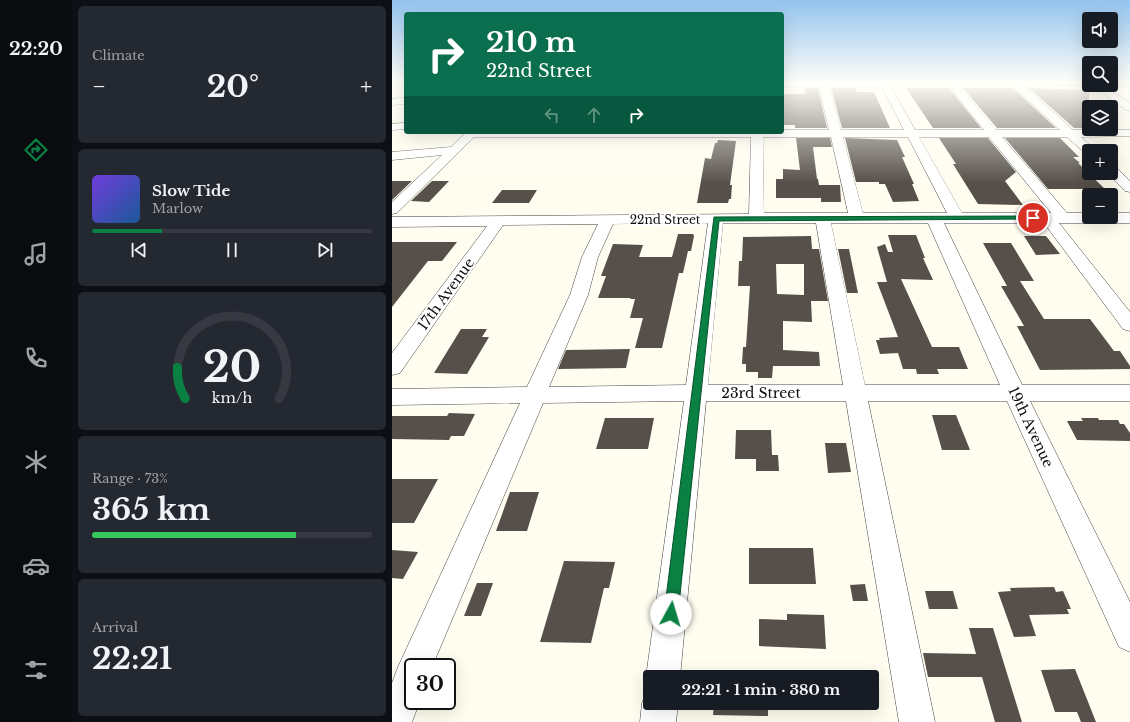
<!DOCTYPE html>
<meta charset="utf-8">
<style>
:root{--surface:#171b24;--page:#242831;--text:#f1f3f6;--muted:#9ea1a6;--line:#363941;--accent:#0b8043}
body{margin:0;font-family:"Libre Baskerville",serif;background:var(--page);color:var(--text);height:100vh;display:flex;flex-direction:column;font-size:15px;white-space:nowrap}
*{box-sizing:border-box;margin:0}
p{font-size:13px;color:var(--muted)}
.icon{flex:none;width:22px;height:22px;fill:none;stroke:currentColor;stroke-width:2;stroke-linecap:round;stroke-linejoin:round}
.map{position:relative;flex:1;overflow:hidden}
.details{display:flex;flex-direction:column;gap:6px;padding:6px;background:#0d0f14;width:320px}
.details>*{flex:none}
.banner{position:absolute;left:12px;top:12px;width:380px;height:122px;border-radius:4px;box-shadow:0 4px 16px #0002;background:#0b6e4f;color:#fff;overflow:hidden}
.buttons{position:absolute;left:690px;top:12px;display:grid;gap:8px}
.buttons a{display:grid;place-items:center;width:36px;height:36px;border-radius:4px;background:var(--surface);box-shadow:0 4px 16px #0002;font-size:20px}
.speed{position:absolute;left:12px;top:658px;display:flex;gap:8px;font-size:20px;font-weight:700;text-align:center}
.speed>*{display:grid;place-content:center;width:52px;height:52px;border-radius:50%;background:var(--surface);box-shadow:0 4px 16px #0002;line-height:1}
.speed .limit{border:2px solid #111;border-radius:6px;background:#fff;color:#111}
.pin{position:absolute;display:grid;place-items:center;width:34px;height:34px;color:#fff;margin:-17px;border:2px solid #fff;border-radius:50%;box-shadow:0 1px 4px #0007}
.me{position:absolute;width:44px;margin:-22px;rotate:6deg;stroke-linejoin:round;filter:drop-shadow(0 0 3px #0008)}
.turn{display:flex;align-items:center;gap:14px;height:84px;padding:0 16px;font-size:18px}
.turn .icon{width:52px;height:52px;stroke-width:2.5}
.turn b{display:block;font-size:28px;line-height:34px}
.lanes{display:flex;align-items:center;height:38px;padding:0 16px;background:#0003;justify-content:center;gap:20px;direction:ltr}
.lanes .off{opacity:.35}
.big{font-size:30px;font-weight:700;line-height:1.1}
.details .card{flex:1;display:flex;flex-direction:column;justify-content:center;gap:6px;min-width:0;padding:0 14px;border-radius:6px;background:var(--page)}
.details .dial{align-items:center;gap:0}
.dial svg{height:104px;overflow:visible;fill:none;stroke:var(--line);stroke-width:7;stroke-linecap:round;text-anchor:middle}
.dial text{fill:var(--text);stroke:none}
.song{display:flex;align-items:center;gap:12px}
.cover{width:48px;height:48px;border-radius:6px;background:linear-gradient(135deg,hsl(260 70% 55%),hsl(210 70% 35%))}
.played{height:4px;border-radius:2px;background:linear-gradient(90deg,var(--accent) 25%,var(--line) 25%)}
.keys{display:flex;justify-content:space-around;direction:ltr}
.heat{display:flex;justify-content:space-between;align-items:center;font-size:22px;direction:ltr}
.charge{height:6px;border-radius:3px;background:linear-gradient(90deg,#34c759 73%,var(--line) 0)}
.trip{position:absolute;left:251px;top:670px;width:236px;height:40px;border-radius:4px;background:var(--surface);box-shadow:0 4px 16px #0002;font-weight:700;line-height:40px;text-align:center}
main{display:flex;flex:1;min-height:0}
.dock{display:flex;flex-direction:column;width:72px;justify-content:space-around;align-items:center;background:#090b0e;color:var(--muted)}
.dock .icon{width:28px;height:28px}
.dock .current{color:var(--accent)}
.dock b{font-size:18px;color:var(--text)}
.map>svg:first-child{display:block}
.building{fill:#57504a;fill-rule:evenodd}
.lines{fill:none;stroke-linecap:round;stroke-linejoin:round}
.minor-casing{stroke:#414141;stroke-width:1}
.minor{fill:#fff;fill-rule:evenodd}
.route{fill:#0b8043;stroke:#07532c}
.labels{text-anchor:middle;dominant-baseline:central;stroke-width:4;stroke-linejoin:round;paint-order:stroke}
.far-street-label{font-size:12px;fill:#0e0e0e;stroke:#fff}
.street-label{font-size:14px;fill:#0e0e0e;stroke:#fff}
</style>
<main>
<nav class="dock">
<b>22:20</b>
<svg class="icon current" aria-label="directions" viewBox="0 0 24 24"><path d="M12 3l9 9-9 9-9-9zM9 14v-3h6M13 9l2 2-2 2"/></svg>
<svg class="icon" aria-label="music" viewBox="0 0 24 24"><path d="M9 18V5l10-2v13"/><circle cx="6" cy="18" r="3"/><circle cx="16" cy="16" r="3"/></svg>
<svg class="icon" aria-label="phone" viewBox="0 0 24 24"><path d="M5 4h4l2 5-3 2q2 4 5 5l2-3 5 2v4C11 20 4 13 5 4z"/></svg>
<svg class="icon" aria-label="climate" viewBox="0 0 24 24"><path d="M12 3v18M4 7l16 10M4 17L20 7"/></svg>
<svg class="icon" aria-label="car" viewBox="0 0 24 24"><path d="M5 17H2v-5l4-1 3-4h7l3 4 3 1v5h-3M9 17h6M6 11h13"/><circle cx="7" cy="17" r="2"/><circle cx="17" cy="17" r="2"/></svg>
<svg class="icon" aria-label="filters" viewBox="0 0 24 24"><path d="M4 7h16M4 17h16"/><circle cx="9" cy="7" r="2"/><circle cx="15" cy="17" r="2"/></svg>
</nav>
<section class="details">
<div class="card"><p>Climate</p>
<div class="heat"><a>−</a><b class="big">20°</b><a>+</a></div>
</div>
<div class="card">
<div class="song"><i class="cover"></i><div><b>Slow Tide</b><p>Marlow</p></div></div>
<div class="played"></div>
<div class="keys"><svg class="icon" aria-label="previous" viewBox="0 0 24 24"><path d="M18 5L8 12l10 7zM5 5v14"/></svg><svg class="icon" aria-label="pause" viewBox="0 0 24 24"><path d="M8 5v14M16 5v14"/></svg><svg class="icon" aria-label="next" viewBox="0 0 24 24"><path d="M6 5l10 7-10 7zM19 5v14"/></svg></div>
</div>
<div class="card dial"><svg viewBox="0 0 100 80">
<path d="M14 69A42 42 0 1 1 86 69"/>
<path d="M14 69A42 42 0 0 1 8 45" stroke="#0b8043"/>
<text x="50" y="56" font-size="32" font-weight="700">20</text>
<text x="50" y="72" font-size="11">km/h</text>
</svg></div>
<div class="card"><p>Range · 73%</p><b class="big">365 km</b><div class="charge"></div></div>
<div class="card"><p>Arrival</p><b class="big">22:21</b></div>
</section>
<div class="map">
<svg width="738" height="722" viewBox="0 0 738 722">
<rect width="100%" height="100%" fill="#fffdef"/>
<path class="building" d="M413 88H426L435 128H403V125H390V94H413Z
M439 88H464L465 92H482L498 128H450Z
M514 88H557L589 128H541Z
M571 88H621L664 128H605Z
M637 88 697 90V128H682Z
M404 138H438L440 147H421L425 179H426L427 185H448L449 202H429V198H384V179H391V169L408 170Z
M453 138 505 140 513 157H510L522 184H520L527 201 501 202 493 184H487V182H464Z
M547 138H596L624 172 613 181 631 205 586 204 561 164H564Z
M613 138H668L687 157H681L688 163H686L713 189H656Z
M326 140 344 141 338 185H340L339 199H337L336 203H305L313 158 319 159 323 143H325Z
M0 181H20L0 200Z
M40 181H57L37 202 19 201Z
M110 190H145L137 203H100Z
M286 234H301L302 236 299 251H296L291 273H287L270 348H243L251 318H238L243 299H238L239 298H206L214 276H209L221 244 251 245 247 257H280Z
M496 235H524L533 258H531L541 280 509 279 540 347H567L576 369H545L547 374H525L524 369H511L506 353 488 354 484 340H488L487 338 506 337 485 282H495L485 247 493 244 496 252H501Z
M419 236 420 249H427L436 301H419L420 322 391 321V350L427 352 428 366H381L380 378H366V372H354V364H350L351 347H354L358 286H346L347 261H350L351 237ZM384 264H412V295L385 294Z
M632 236H654L668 254 644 255Z
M0 242H65L50 261H36L0 307Z
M591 243H619L642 281H628L652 319H698L722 351H728L738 366V369L648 370 625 326H632L609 286H615Z
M446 249H457L466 293H455Z
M69 329H95L90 337H97L75 374 42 373Z
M238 349 234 368 166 369 174 350Z
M57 413 83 414 72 436H59L57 440 0 439V416H55Z
M540 415H564L578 450H550Z
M213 418H262L256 449H204Z
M689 418H706L707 420H726L728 424H732L738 433V441L685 440 675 421H691Z
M344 430H379L380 455H386L387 471H364V459H343Z
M433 443H454L459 472 436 473Z
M0 479H46L22 523H0Z
M118 492H147L135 531H104Z
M357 548H421L424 584H357Z
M0 550 26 552 11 579 0 578Z
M172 561 223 562 217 588H212L199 643 148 642Z
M85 583H101L89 616H72Z
M473 584 476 601H461L458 585Z
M662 587 664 592 671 591 679 609H675L677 614 637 615 644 636 622 637 606 592 619 591 618 588Z
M533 591H561L566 609H537Z
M395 614 432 615 434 649 367 646V619L395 620Z
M577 628H601L630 722H603L590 677H536L531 653 584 654Z
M683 669 704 722H689L685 712H663L649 670Z
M324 673 377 674V677H324Z
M322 703H376V716L321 715Z"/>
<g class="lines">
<g class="minor-casing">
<path id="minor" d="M0 82H14V84L0 85Z
M390 82H697V85H710L738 103V111L734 110 699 85 632 86 681 130H738V136L689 137 704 151H697V154H694L675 137H610L675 213H697V217H719V213H738V223H667L738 312V331L731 329 652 223H552L630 385H738V401H638L738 602V652L727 647 615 401H476L543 722H507L454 401H314L288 677H258V687L254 677 292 401 151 403 40 667H21V701H28L20 722H0V683L6 667 128 403 0 405V389L135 387 178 295 190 257 206 224 111 225 8 373 0 375V353L95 226 0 227V217L357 214 359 137H82L5 213 0 214V202L50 155 0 160V152L59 147 74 132H390V130H437L427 87H390ZM557 86 592 130H523L499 87ZM567 86H621L668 130H604ZM437 87H490L512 130H449ZM371 137H439L456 213H372ZM451 137H516L555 213H471ZM527 137H597L659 213H570ZM316 223 294 385 157 387 196 295 206 257 221 224ZM331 223H424L451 385H316ZM439 223H536L608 385H473Z
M719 82H738V86L716 85H719Z
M14 98V104L0 105V99Z
M14 123V129L0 130V124Z
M719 166 724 167 738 181V192L733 191 715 173H719Z
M258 690V703H286L284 722H248L250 703 256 691Z"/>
</g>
<use href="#minor" class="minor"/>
</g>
<linearGradient id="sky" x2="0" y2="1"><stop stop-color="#93c3ee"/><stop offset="0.45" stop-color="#fffef8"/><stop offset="1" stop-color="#fffef8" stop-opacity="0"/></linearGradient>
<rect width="738" height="183" fill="url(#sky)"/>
<path class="route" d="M641 216 644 218 643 219 327 221 286 614 284 619 279 620 274 619 272 614 322 217Z"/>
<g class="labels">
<g class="far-street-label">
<text x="273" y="219">22nd Street</text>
</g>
<g class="street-label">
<text transform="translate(54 294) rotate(-54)">17th Avenue</text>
<text x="369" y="393">23rd Street</text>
<text transform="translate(639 427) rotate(65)">19th Avenue</text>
</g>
</g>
</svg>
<div class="buttons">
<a><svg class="icon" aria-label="sound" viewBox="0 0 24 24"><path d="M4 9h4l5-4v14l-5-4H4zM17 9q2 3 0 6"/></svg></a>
<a><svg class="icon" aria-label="search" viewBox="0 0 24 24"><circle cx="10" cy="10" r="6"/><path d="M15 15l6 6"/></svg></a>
<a><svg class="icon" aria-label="layers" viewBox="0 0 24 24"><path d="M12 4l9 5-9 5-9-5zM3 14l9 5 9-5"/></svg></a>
<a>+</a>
<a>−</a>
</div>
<div class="speed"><div class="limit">30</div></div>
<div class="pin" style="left:641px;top:218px;background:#d93025"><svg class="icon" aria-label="arrive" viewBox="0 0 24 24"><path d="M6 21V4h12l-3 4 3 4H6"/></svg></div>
<svg class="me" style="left:279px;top:614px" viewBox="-20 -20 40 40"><circle r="19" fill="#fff"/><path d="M0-13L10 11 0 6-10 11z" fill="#0b8043"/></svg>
<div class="trip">22:21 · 1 min · 380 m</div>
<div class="banner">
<div class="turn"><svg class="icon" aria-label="right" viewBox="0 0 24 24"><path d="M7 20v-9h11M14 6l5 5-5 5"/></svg><div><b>210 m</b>22nd Street</div></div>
<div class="lanes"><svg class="icon off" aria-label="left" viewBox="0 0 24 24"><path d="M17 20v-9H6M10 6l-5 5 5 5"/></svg><svg class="icon off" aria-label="ahead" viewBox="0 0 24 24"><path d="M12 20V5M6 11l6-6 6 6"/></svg><svg class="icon" aria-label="right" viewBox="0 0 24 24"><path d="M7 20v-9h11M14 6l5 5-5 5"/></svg></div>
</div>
</div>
</main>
